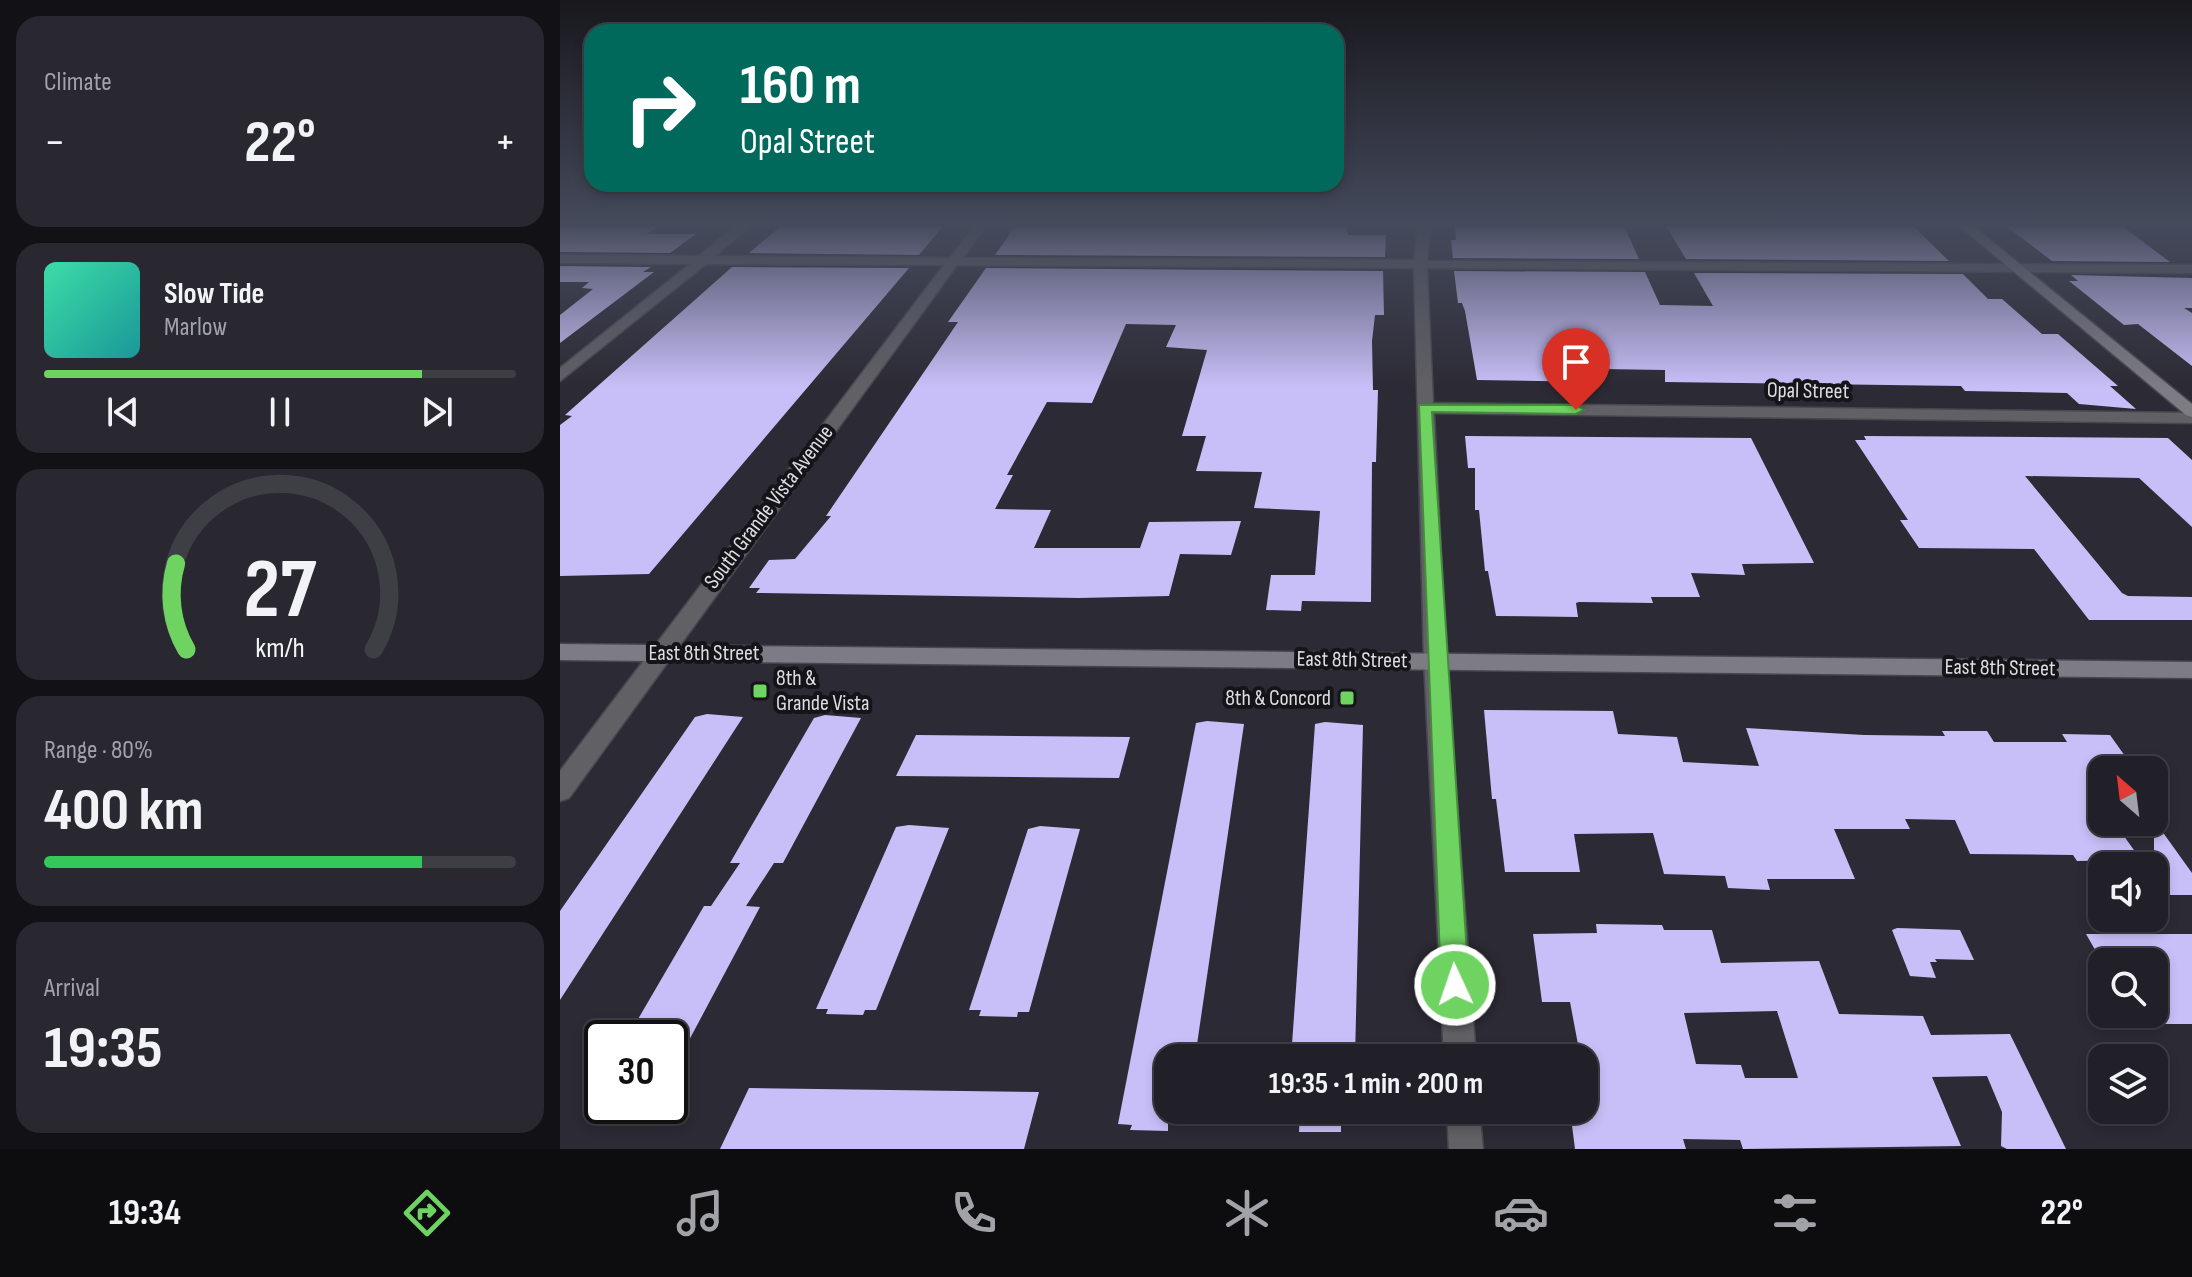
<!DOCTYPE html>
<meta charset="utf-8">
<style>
:root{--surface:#212028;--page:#292830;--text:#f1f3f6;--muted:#a2a3a8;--line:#3e3e45;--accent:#6ed361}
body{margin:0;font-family:"Sofia Sans Condensed",sans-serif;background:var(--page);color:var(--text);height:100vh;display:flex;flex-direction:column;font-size:30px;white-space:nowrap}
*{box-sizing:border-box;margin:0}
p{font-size:26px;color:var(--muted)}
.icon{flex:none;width:44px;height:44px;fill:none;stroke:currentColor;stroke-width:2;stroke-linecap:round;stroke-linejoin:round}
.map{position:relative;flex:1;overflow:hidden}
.drawer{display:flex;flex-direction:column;gap:16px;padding:16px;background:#121216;width:560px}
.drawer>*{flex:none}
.banner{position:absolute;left:24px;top:24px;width:760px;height:168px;border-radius:24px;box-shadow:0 4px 12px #0003,0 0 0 2px var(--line);background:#00695c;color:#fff;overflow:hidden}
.needle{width:52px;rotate:332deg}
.controls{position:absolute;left:1528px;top:756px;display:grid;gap:16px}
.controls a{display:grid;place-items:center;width:80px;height:80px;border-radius:16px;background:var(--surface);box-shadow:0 4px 12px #0003,0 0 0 2px var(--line);font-size:40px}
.speed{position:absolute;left:24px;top:1020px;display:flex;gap:16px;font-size:40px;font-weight:700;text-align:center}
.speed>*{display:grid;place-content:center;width:104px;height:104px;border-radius:50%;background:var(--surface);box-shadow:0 4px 12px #0003,0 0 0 2px var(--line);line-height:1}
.speed .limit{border:4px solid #111;border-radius:12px;background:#fff;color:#111}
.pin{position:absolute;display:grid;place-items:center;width:68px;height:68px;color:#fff;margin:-82px -34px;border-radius:50% 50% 50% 0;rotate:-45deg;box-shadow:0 0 8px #0007}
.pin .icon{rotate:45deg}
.me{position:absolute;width:88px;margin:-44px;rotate:357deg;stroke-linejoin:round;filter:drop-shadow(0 0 6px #0008)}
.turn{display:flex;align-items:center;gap:28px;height:168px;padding:0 24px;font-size:36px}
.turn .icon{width:104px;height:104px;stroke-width:2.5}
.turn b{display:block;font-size:56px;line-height:68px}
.big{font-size:60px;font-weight:700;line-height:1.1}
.drawer .tile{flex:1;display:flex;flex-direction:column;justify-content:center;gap:12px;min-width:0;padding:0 28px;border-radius:24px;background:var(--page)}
.drawer .dial{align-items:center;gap:0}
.dial svg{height:208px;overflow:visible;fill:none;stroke:var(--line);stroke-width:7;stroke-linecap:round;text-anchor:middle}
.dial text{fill:var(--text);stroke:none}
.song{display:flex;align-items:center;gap:24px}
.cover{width:96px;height:96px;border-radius:12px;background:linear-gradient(135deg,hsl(160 70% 55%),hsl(180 70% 35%))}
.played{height:8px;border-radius:4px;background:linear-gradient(90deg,var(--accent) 80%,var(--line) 80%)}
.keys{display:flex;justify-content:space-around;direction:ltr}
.heat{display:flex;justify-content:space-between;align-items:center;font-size:44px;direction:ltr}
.charge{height:12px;border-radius:6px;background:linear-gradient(90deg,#34c759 80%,var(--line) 0)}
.trip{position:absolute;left:594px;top:1044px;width:444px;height:80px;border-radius:24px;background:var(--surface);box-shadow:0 4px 12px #0003,0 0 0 2px var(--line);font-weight:700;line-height:80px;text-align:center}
.dock{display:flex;height:128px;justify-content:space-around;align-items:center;background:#0d0d10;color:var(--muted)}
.dock .icon{width:56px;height:56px}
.dock .selected{color:var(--accent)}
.dock b{font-size:36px;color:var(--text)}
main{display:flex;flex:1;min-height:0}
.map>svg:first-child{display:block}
.building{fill:#c8bff8;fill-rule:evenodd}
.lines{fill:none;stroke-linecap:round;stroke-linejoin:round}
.minor-casing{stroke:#484751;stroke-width:3}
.tertiary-casing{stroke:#484751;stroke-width:3}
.secondary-casing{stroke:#484751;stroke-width:3}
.minor{fill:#606065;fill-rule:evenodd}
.tertiary{fill:#606065;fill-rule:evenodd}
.secondary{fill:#7d7c85;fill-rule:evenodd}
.route{fill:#6ed361;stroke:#48893f;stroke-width:2}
.poi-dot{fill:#6ed361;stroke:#151419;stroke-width:3}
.labels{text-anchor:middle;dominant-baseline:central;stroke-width:8;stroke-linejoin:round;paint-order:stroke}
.street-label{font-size:22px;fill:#dedde4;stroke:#151419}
.poi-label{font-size:22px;fill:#dedde4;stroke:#151419;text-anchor:start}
</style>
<main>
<section class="drawer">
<div class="tile"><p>Climate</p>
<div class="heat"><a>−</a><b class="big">22°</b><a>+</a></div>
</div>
<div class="tile">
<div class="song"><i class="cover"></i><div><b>Slow Tide</b><p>Marlow</p></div></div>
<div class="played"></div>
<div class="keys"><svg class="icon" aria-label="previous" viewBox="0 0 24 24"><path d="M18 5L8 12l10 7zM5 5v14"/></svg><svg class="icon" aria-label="pause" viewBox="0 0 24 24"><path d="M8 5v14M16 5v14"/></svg><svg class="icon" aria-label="next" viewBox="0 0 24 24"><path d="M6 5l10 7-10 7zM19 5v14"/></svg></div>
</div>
<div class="tile dial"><svg viewBox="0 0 100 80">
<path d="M14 69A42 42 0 1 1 86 69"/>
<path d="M14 69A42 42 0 0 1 10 36" stroke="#6ed361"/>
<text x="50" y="56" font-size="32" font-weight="700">27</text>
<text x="50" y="72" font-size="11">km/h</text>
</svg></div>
<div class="tile"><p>Range · 80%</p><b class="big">400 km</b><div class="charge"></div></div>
<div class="tile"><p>Arrival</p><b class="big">19:35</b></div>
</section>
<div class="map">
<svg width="1632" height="1149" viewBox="0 0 1632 1149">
<rect width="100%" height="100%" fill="#2c2b35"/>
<path class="building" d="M0 226H98L87 234H136L110 253 0 252Z
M221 226H383L359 255 189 253Z
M462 226H786L788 235H826L825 257 435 255 454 228Z
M895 226H1064L1079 259 893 258 891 240H896Z
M1106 226H1353L1389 261 1126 259Z
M1446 226H1562L1610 262 1492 261Z
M0 266 91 267 83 272H94L0 343V315L33 289 22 288 29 282H0Z
M172 267 349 268 89 574 0 576V425L12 416 5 415Z
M426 268 823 271 824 315H815L812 341 813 390H818L816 462H812L811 602 742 601 741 611 706 610 711 575H755L760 511 694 508 702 472 636 471 646 436H622L647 350 606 347 616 325 566 324 532 403 487 402 447 475H453L435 509 491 510 474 548H580L589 522 681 521 671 555 620 554 609 596 519 598 196 593 200 588H189L209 560 235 559 271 516H266L398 322H388Z
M894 271 1085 272 1100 305 1153 306 1134 273 1403 274 1428 299H1442L1482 334H1498L1558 386H1550L1576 409 1519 404 1507 393 1405 391 1401 386 1105 382V370L1042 369 1043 374 1038 373 1041 382 917 380 905 311 902 303H898Z
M1511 275 1632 278V308H1624L1632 313V366L1578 324 1564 325 1509 281H1518Z
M905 436 1191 438 1254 563 1182 564 1185 575 1131 573 1140 597H1091L1093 603 1019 602 1016 603 1018 617 936 616 928 571H925L919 510H915V468H908Z
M1304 436 1608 438 1632 460V527L1579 478 1465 476 1562 593 1568 596 1632 597V620H1529L1474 549 1359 548 1340 520H1348L1295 440H1306Z
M924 710 1053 711 1058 734 1117 737 1123 762 1199 766 1186 728 1304 735 1385 736 1382 731H1427L1434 742H1507L1502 734 1550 735 1575 770H1542V822H1554L1581 860 1517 861 1513 855 1410 854 1395 820 1345 819 1350 829H1274L1295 879H1207L1210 890 1168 888 1165 876 1104 874 1093 833 1014 834 1020 872H945L936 799H932Z
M147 714 183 717 0 1000V911L135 717Z
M265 715 301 718 223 863H214L186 906 200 907 110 1076V1038H67L144 906H151L180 863H170L254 718Z
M647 721 684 724 635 1058H608V1131L570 1130 572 1125 558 1124 636 723Z
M765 722 803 725 795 1058H731L755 724Z
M356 735 570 737 559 778 336 776Z
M1594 820 1632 873V895H1609L1594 872Z
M349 825 389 828 316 1010H305L303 1015 266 1014 268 1009H256L336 827Z
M480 826 520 829 469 1012H458L457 1017 419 1016 421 1010H409L468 829Z
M1036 924 1102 925 1104 930H1152L1161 963 1259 961 1279 1014 1363 1016 1371 1035 1450 1034 1506 1149H1447L1441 1146 1442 1112 1427 1076 1372 1077 1401 1146 1183 1149 1180 1140 1123 1139 1126 1149H1015L1010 1110H1024V1055H1020L1010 1002H982L973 934 1037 933ZM1217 1011 1238 1078H1185L1181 1065 1136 1064 1124 1013Z
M1337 928 1400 930 1414 960 1375 959 1377 962H1370L1376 978 1350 976 1332 930Z
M1526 934H1632V1024H1594V962H1542Z
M189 1088 479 1092 464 1149H160Z
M740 1110H781V1132H739Z"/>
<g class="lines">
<g class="minor-casing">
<path id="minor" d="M176 226H190L155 256 390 258 414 226H426L403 258 854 260 858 226H870L867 261 1632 265V273L867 268 873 403 1632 413V423L874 413 886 661 916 1058H884L864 661 854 268 397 265 110 659H94L91 653 94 647 384 265 146 264 0 381V368L130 264 0 263V255L139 256Z
M887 1110H919L923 1149H889Z"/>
</g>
<g class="tertiary-casing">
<path id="tertiary" d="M102 645 110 647 113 653 110 659 9 798 0 801V771L94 647Z"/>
</g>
<g class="secondary-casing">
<path id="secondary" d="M1399 226H1413L1632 404V417L1626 415Z
M0 644 1632 662V678L0 660Z"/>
</g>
<use href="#minor" class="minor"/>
<use href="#tertiary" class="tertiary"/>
<use href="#secondary" class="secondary"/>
</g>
<linearGradient id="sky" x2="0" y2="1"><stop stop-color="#18181d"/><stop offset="0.58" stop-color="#454a5c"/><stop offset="1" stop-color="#454a5c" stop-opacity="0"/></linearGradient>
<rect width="1632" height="387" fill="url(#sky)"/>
<path class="route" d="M859 405H1016L1024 410 1016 414 872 412 909 985 905 995 895 999 885 995 881 985Z"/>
<g class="poi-dot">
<rect x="192" y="683" width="16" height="16" rx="4"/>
<rect x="779" y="690" width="16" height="16" rx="4"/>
</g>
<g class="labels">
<g class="street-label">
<text transform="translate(1248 391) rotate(1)">Opal Street</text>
<text transform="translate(209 507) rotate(-53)">South Grande Vista Avenue</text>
<text x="144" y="653">East 8th Street</text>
<text transform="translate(792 660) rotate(1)">East 8th Street</text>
<text transform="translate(1440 668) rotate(1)">East 8th Street</text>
</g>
<g class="poi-label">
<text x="216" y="678">8th &amp;<tspan x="216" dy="25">Grande Vista</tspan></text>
<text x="771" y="698" text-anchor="end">8th &amp; Concord</text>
</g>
</g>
</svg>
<div class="controls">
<a><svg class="needle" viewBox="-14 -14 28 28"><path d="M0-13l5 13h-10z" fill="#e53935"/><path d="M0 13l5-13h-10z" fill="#a2a3a8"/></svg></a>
<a><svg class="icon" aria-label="sound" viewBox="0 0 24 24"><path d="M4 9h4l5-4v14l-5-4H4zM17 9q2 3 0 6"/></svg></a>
<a><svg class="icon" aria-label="search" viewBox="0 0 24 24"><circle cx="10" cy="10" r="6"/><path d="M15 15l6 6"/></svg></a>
<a><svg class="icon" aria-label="layers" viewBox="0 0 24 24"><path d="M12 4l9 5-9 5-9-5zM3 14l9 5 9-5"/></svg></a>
</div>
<div class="speed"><div class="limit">30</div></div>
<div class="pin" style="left:1016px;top:410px;background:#d93025"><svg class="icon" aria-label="arrive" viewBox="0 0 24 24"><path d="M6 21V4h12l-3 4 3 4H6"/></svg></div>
<svg class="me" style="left:895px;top:985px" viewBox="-20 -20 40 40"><circle r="17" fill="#6ed361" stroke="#fff" stroke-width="3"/><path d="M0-11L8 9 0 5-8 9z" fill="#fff"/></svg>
<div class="trip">19:35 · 1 min · 200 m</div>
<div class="banner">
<div class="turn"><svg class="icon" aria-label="right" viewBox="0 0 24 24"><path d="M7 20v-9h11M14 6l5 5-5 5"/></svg><div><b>160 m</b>Opal Street</div></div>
</div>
</div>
</main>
<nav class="dock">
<b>19:34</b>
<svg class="icon selected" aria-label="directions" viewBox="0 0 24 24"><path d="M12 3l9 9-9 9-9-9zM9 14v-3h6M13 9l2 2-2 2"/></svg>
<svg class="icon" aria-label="music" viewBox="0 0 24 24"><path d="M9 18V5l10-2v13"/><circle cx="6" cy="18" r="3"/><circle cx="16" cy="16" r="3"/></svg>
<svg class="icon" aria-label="phone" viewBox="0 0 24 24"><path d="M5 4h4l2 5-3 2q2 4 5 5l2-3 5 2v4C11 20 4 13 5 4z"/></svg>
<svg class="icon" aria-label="climate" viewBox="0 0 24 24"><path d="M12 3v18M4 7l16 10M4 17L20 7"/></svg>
<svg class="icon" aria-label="car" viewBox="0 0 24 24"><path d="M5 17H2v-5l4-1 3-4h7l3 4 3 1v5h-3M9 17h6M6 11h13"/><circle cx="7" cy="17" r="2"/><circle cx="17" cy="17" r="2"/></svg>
<svg class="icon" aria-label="filters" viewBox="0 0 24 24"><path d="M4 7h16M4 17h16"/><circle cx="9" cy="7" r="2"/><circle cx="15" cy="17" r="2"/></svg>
<b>22°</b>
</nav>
